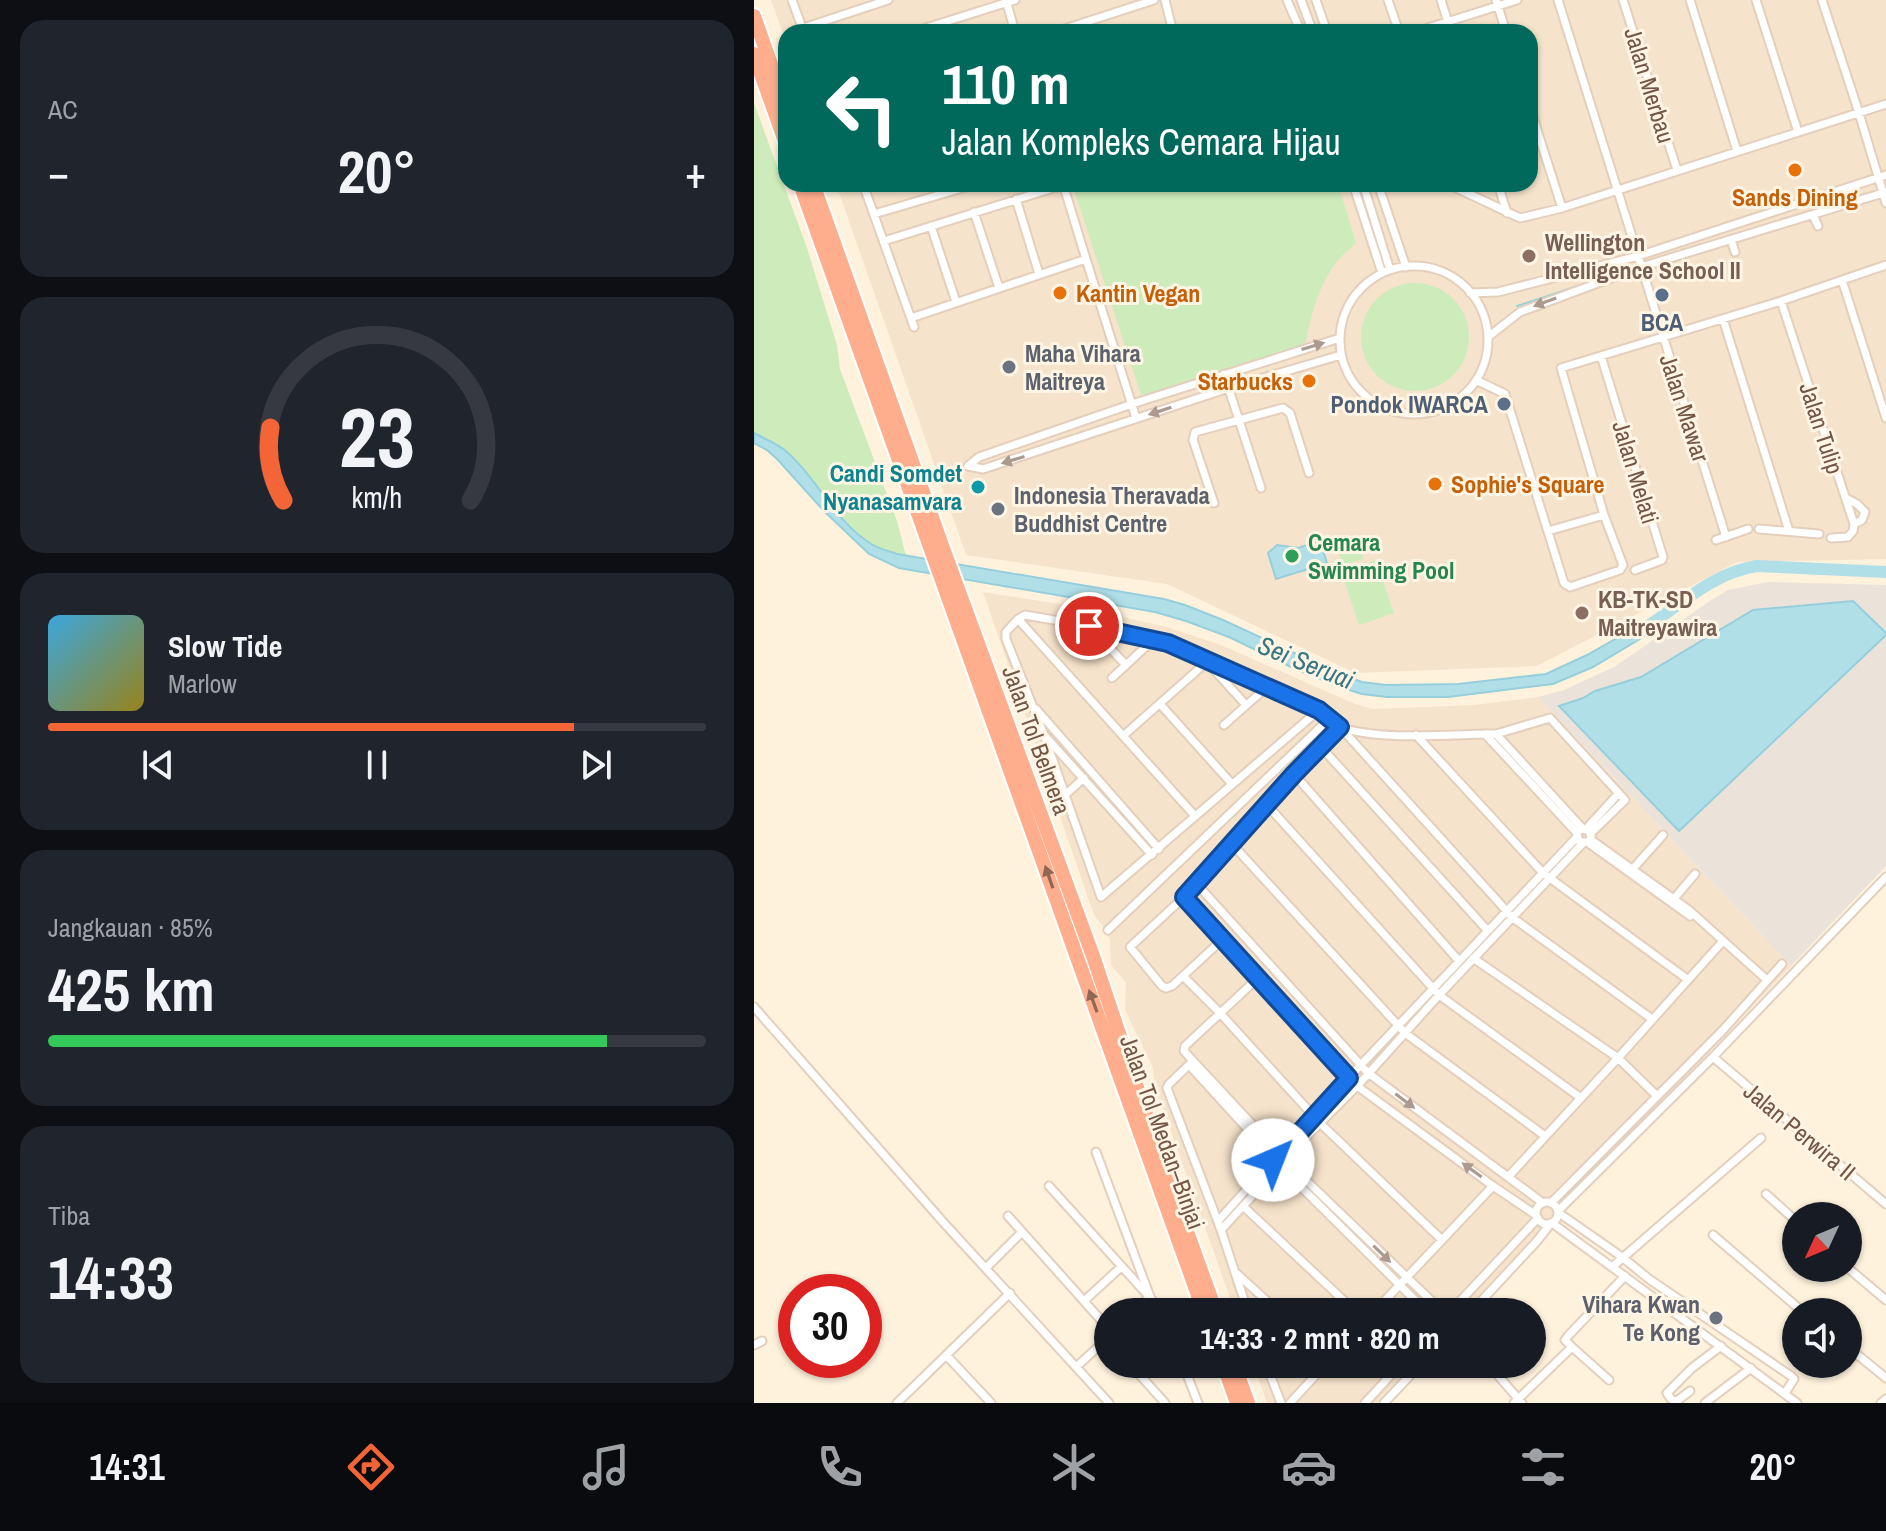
<!DOCTYPE html>
<html lang="id">
<meta charset="utf-8">
<style>
:root{--surface:#171b24;--page:#20242c;--text:#f1f3f6;--muted:#9ea1a6;--line:#363941;--accent:#f36436}
body{margin:0;font-family:"Archivo Narrow",sans-serif;background:var(--page);color:var(--text);height:100vh;display:flex;flex-direction:column;font-size:30px;white-space:nowrap}
*{box-sizing:border-box;margin:0}
p{font-size:26px;color:var(--muted)}
.icon{flex:none;width:44px;height:44px;fill:none;stroke:currentColor;stroke-width:2;stroke-linecap:round;stroke-linejoin:round}
.map{position:relative;flex:1;overflow:hidden}
.side{display:flex;flex-direction:column;gap:20px;padding:20px;background:#0d0f14;width:754px}
.side>*{flex:none}
.banner{position:absolute;left:24px;top:24px;width:760px;height:168px;border-radius:24px;box-shadow:0 2px 6px #0004;background:#00695c;color:#fff;overflow:hidden}
.needle{width:52px;rotate:226deg}
.tools{position:absolute;left:1028px;top:1202px;display:grid;gap:16px}
.tools a{display:grid;place-items:center;width:80px;height:80px;border-radius:50%;background:var(--surface);box-shadow:0 2px 6px #0004;font-size:40px}
.speed{position:absolute;left:24px;top:1274px;display:flex;gap:16px;font-size:40px;font-weight:700;text-align:center}
.speed>*{display:grid;place-content:center;width:104px;height:104px;border-radius:50%;background:var(--surface);box-shadow:0 2px 6px #0004;line-height:1}
.speed .limit{border:12px solid #d22;background:#fff;color:#111}
.pin{position:absolute;display:grid;place-items:center;width:68px;height:68px;color:#fff;margin:-34px;border:4px solid #fff;border-radius:50%;box-shadow:0 2px 8px #0007}
.me{position:absolute;width:88px;margin:-44px;rotate:44deg;stroke-linejoin:round;filter:drop-shadow(0 0 6px #0008)}
.turn{display:flex;align-items:center;gap:28px;height:168px;padding:0 32px;font-size:36px}
.turn .icon{width:104px;height:104px;stroke-width:2.5}
.turn b{display:block;font-size:56px;line-height:68px}
.big{font-size:60px;font-weight:700;line-height:1.1}
.side .tile{flex:1;display:flex;flex-direction:column;justify-content:center;gap:12px;min-width:0;padding:0 28px;border-radius:24px;background:var(--page)}
.side .dial{align-items:center;gap:0}
.dial svg{height:208px;overflow:visible;fill:none;stroke:var(--line);stroke-width:7;stroke-linecap:round;text-anchor:middle}
.dial text{fill:var(--text);stroke:none}
.song{display:flex;align-items:center;gap:24px}
.cover{width:96px;height:96px;border-radius:12px;background:linear-gradient(135deg,hsl(200 70% 55%),hsl(50 70% 35%))}
.played{height:8px;border-radius:4px;background:linear-gradient(90deg,var(--accent) 80%,var(--line) 80%)}
.keys{display:flex;justify-content:space-around;direction:ltr}
.heat{display:flex;justify-content:space-between;align-items:center;font-size:44px;direction:ltr}
.charge{height:12px;border-radius:6px;background:linear-gradient(90deg,#34c759 85%,var(--line) 0)}
.trip{position:absolute;left:340px;top:1298px;width:452px;height:80px;border-radius:40px;background:var(--surface);box-shadow:0 2px 6px #0004;font-weight:700;line-height:80px;text-align:center}
.tabs{display:flex;height:128px;justify-content:space-around;align-items:center;background:#090b0e;color:var(--muted)}
.tabs .icon{width:56px;height:56px}
.tabs .on{color:var(--accent)}
.tabs b{font-size:36px;color:var(--text)}
main{display:flex;flex:1;min-height:0}
.map>svg:first-child{display:block}
.residential{fill:#f6e3cb}
.industrial{fill:#ebe2da}
.green{fill:#ceecbb}
.water{fill:#b0dfe8;stroke:#96cfdb;stroke-width:2}
.lines{fill:none;stroke-linecap:round;stroke-linejoin:round}
.stream{stroke:#96cfdb;stroke-width:2}
.river{stroke:#b0dfe8;stroke-width:12}
.minor-casing{stroke:#e4cfbc;stroke-width:11}
.motorway-casing{stroke:#fff;stroke-width:18}
.minor{stroke:#fff;stroke-width:7}
.motorway{stroke:#fead8d;stroke-width:14}
.oneway{fill:#ac9a8f}
.oneway2{fill:#906753}
.route-casing{stroke:#114b97;stroke-width:20}
.route{stroke:#1a73e8;stroke-width:14}
.food-dot{fill:#e8710a;stroke:#fff5e5;stroke-width:3}
.education-dot{fill:#8d6e63;stroke:#fff5e5;stroke-width:3}
.service-dot{fill:#5c6f8a;stroke:#fff5e5;stroke-width:3}
.worship-dot{fill:#6b7280;stroke:#fff5e5;stroke-width:3}
.culture-dot{fill:#0f9aa8;stroke:#fff5e5;stroke-width:3}
.leisure-dot{fill:#2e9e5b;stroke:#fff5e5;stroke-width:3}
.labels{text-anchor:middle;dominant-baseline:central;stroke-width:6;stroke-linejoin:round;paint-order:stroke}
.street-label{font-size:24px;fill:#755644;stroke:#fff5e5}
.food-label{font-size:24px;font-weight:bold;fill:#c56008;stroke:#fff5e5;text-anchor:start}
.education-label{font-size:24px;font-weight:bold;fill:#785e54;stroke:#fff5e5;text-anchor:start}
.service-label{font-size:24px;font-weight:bold;fill:#4e5e75;stroke:#fff5e5}
.worship-label{font-size:24px;font-weight:bold;fill:#5b616d;stroke:#fff5e5;text-anchor:start}
.culture-label{font-size:24px;font-weight:bold;fill:#0d838f;stroke:#fff5e5;text-anchor:end}
.leisure-label{font-size:24px;font-weight:bold;fill:#27864d;stroke:#fff5e5;text-anchor:start}
.water-label{font-size:26px;font-style:italic;fill:#397683;stroke:#fff5e5}
</style>
<main>
<section class="side">
<div class="tile"><p>AC</p>
<div class="heat"><a>−</a><b class="big">20°</b><a>+</a></div>
</div>
<div class="tile dial"><svg viewBox="0 0 100 80">
<path d="M14 69A42 42 0 1 1 86 69"/>
<path d="M14 69A42 42 0 0 1 9 41" stroke="#f36436"/>
<text x="50" y="56" font-size="32" font-weight="700">23</text>
<text x="50" y="72" font-size="11">km/h</text>
</svg></div>
<div class="tile">
<div class="song"><i class="cover"></i><div><b>Slow Tide</b><p>Marlow</p></div></div>
<div class="played"></div>
<div class="keys"><svg class="icon" aria-label="previous" viewBox="0 0 24 24"><path d="M18 5L8 12l10 7zM5 5v14"/></svg><svg class="icon" aria-label="pause" viewBox="0 0 24 24"><path d="M8 5v14M16 5v14"/></svg><svg class="icon" aria-label="next" viewBox="0 0 24 24"><path d="M6 5l10 7-10 7zM19 5v14"/></svg></div>
</div>
<div class="tile"><p>Jangkauan · 85%</p><b class="big">425 km</b><div class="charge"></div></div>
<div class="tile"><p>Tiba</p><b class="big">14:33</b></div>
</section>
<div class="map">
<svg width="1132" height="1403" viewBox="0 0 1132 1403">
<rect width="100%" height="100%" fill="#fef2dd"/>
<path class="residential" d="M17 0H1132V559L983 562 783 666 601 673 413 584 212 555 82 184H776V32H32V42Z
M229 592 324 607 413 627 467 645 601 704 619 709 720 705 784 697 1037 966 709 1312H481L401 1086 399 1068 371 1010 372 983 357 965 356 940 348 925 340 915Z
M499 1364H660L623 1403H513Z"/>
<path class="industrial" d="M1014 582 1132 585V866L1037 966 784 697 810 690 860 667 956 601 974 590Z"/>
<path class="green" d="M0 103 53 248 83 345 86 369 143 521 152 556C122 551 99 533 80 510 73 502 69 493 62 485 45 464 23 445 0 433Z
M318 184H584L602 243C595 250 588 255 583 262 566 282 556 317 552 342L531 353 388 398Z
M607 337a54 54 0 1 1 108 0a54 54 0 1 1-108 0Z
M604 543 609 559 589 565 583 550Z
M622 560 640 613 605 625 587 571Z"/>
<path class="water" d="M0 433C11 439 24 444 33 452 65 480 81 523 119 545 126 549 135 551 143 554L410 599 431 605 469 620 588 675 608 682 632 685 704 684 792 674 833 655 886 625 896 633 839 667 799 684 694 697H633L608 694 586 687 541 669 475 637 432 621 401 612 145 568 115 554 69 510 24 460 13 450 0 443Z
M566 541 573 563 522 579 514 553 523 545 544 548Z
M1099 601 1132 633V635L925 831 805 706 829 698 841 691 887 677 999 610Z"/>
<g class="lines">
<path class="stream" d="M763 306 839 281"/>
<path class="river" d="M879 636C919 612 955 573 1003 566L1132 572"/>
<g class="minor-casing">
<path id="minor" d="M38 0 49 30
M252 0 261 32
M411 0 419 32
M533 0 547 32
M547 0 559 32
M562 0 573 32
M634 0 645 32
M687 0 697 32
M742 0 752 32
M804 0 972 537
M869 0 923 170
M936 0 983 151
M1002 0 1044 132
M1068 0 1105 113 1132 203
M49 28 134 0
M159 32 261 0
M301 32 400 0
M661 32 763 0
M776 108 808 208
M109 184 160 327
M599 184 628 273
M609 184 636 270
M624 184 652 267
M694 184 766 218 808 208 1132 104
M744 184 753 213
M262 199 285 274
M220 212 245 288
M120 214 222 184
M1059 215 1064 226
M177 226 202 302
M977 240 981 252
M130 241 309 185
M332 259 382 418
M586 340a74 74 0 1 1 148 0a74 74 0 1 1-148 0Z
M1088 280 1132 418
M716 293 744 292 884 256 1132 175
M1027 301 1100 524 1099 531 1094 537 1077 538
M157 318 332 259 309 184
M969 319 1035 531
M734 337 766 312 887 267 1132 192
M847 356 909 557 908 560 881 570
M470 374 507 488
M722 380 751 394 810 583 816 587 866 570 869 565 850 515 807 368 1027 301 1132 265
M214 466 225 457 378 404 586 338
M214 466 229 469 475 388 587 355
M1092 498 1103 504 1111 512 1108 520 1100 524
M460 503 439 440 441 432 529 408 536 413 555 473
M1005 529 1065 534
M794 531 850 515
M962 540 994 529
M264 619 441 816
M335 626 372 665
M453 662 492 705
M358 678 400 639
M406 704 478 784
M282 709 405 849
M565 710 347 897 290 735 252 639V632L264 619 271 615 335 626 414 643 565 710 586 727 759 918 898 1019
M470 725 514 686
M588 728C627 740 689 735 731 734H742L796 718 871 800 836 834
M731 734 823 833
M742 734 829 829
M662 735 789 873 933 979
M369 736 455 660
M292 737 398 855
M567 747 734 931
M540 774 705 961
M311 795 330 778
M513 805 685 995 827 1098
M832 829 865 793
M837 836 835 831 829 829 824 831 823 836 826 842H833L936 916
M836 839 935 910 1013 980
M478 844 651 1033 791 1136
M876 872 909 835
M442 883 614 1073 789 1203
M430 897 603 1086 739 1186 782 1215
M918 901 941 874
M354 930 576 718
M469 939 418 986 412 988 408 986 376 947 430 897 540 774 586 727
M719 958 864 1058 902 1095
M429 976 466 1013 566 1123 688 1240
M0 1007 190 1223 355 1403
M959 1057 1132 1204
M439 1061 525 1153
M435 1065 519 1157
M342 1152 395 1294
M527 1153 603 1069 823 837
M532 1157 606 1083 685 995 829 843
M532 1161 689 1312
M754 1177 864 1058 969 941
M295 1186 409 1312
M1012 1194 1042 1221
M782 1213a11 11 0 1 1 22 0a11 11 0 1 1-22 0Z
M797 1203 969 1030 1028 964
M489 1206 602 1312
M804 1211 959 1057 1132 877
M805 1213 868 1257 895 1279 1037 1376 1040 1379 1031 1393
M254 1216 354 1328
M464 1221 519 1160
M798 1223 1043 1403
M467 1230 526 1166 531 1164 532 1157 527 1153 520 1156 519 1160 521 1164 526 1166 673 1312
M959 1235 1049 1312
M858 1267 1007 1138
M232 1268 268 1232
M1094 1268 1132 1300
M481 1272 525 1312
M330 1301 367 1267
M380 1312 396 1296
M494 1312 467 1230 413 1088 415 1084 439 1061 430 1051 431 1046 505 977
M620 1312 739 1186
M696 1312 784 1218
M717 1312 783 1241 797 1223
M0 1345 8 1341
M818 1347 855 1380
M1094 1347 1132 1378
M193 1356 237 1403
M376 1364 411 1403
M429 1364 444 1403
M512 1364 527 1403
M734 1364 768 1403
M322 1367 354 1338
M936 1391 923 1401 917 1399 913 1393 938 1368 967 1346
M143 1403 256 1293
M536 1403 572 1364
M611 1403 647 1364
M630 1403 667 1364
M760 1403 818 1347 811 1340 814 1336 871 1276
M951 1403 997 1368
M1127 1403 1132 1399"/>
</g>
<g class="motorway-casing">
<path id="motorway" d="M0 16 32 107
M0 54 32 144
M46 184 450 1312
M59 184 190 551 339 956 410 1168 462 1312
M469 1364 483 1403
M480 1364 494 1403"/>
</g>
<use href="#minor" class="minor"/>
<use href="#motorway" class="motorway"/>
</g>
<defs><path id="oneway-solid" d="M-6-.8H1V-3.2L6.5 0L1 3.2V.8H-6Z" transform="scale(2)"/></defs>
<g class="oneway">
<use href="#oneway-solid" transform="translate(791 302) rotate(160)"/>
<use href="#oneway-solid" transform="translate(559 346) rotate(-17)"/>
<use href="#oneway-solid" transform="translate(406 411) rotate(162)"/>
<use href="#oneway-solid" transform="translate(259 460) rotate(163)"/>
<use href="#oneway-solid" transform="translate(651 1101) rotate(37)"/>
<use href="#oneway-solid" transform="translate(718 1170) rotate(-144)"/>
<use href="#oneway-solid" transform="translate(628 1254) rotate(44)"/>
</g>
<g class="oneway2">
<use href="#oneway-solid" transform="translate(295 877) rotate(-109)"/>
<use href="#oneway-solid" transform="translate(339 1001) rotate(-110)"/>
</g>
<g class="lines">
<g class="route-casing">
<path id="route" d="M335 626 414 643 565 710 586 727 540 774 430 897 595 1078 527 1153 521 1154 519 1160"/>
</g>
<use href="#route" class="route"/>
</g>
<g class="food-dot">
<circle cx="1041" cy="170" r="8"/>
<circle cx="306" cy="293" r="8"/>
<circle cx="555" cy="381" r="8"/>
<circle cx="681" cy="484" r="8"/>
</g>
<g class="education-dot">
<circle cx="775" cy="256" r="8"/>
<circle cx="828" cy="613" r="8"/>
</g>
<g class="service-dot">
<circle cx="908" cy="295" r="8"/>
<circle cx="750" cy="404" r="8"/>
</g>
<g class="worship-dot">
<circle cx="255" cy="367" r="8"/>
<circle cx="244" cy="509" r="8"/>
<circle cx="962" cy="1318" r="8"/>
</g>
<circle class="culture-dot" cx="224" cy="487" r="8"/>
<circle class="leisure-dot" cx="538" cy="556" r="8"/>
<g class="labels">
<g class="street-label">
<text transform="translate(896 85) rotate(73)">Jalan Merbau</text>
<text transform="translate(931 408) rotate(72)">Jalan Mawar</text>
<text transform="translate(1068 428) rotate(72)">Jalan Tulip</text>
<text transform="translate(882 472) rotate(73)">Jalan Melati</text>
<text transform="translate(283 740) rotate(70)">Jalan Tol Belmera</text>
<text transform="translate(1046 1131) rotate(40)">Jalan Perwira II</text>
<text transform="translate(409 1132) rotate(70)">Jalan Tol Medan–Binjai</text>
</g>
<g class="food-label">
<text x="1041" y="197" text-anchor="middle">Sands Dining</text>
<text x="322" y="293">Kantin Vegan</text>
<text x="539" y="381" text-anchor="end">Starbucks</text>
<text x="697" y="484">Sophie's Square</text>
</g>
<g class="education-label">
<text x="791" y="242">Wellington<tspan x="791" dy="28">Intelligence School II</tspan></text>
<text x="844" y="599">KB-TK-SD<tspan x="844" dy="28">Maitreyawira</tspan></text>
</g>
<g class="service-label">
<text x="908" y="322">BCA</text>
<text x="734" y="404" text-anchor="end">Pondok IWARCA</text>
</g>
<g class="worship-label">
<text x="271" y="353">Maha Vihara<tspan x="271" dy="28">Maitreya</tspan></text>
<text x="260" y="495">Indonesia Theravada<tspan x="260" dy="28">Buddhist Centre</tspan></text>
<text x="946" y="1304" text-anchor="end">Vihara Kwan<tspan x="946" dy="28">Te Kong</tspan></text>
</g>
<g class="culture-label">
<text x="208" y="473">Candi Somdet<tspan x="208" dy="28">Nyanasamvara</tspan></text>
</g>
<g class="leisure-label">
<text x="554" y="542">Cemara<tspan x="554" dy="28">Swimming Pool</tspan></text>
</g>
<g class="water-label">
<text transform="translate(552 662) rotate(22)">Sei Seruai</text>
</g>
</g>
</svg>
<div class="tools">
<a><svg class="needle" viewBox="-14 -14 28 28"><path d="M0-13l5 13h-10z" fill="#e53935"/><path d="M0 13l5-13h-10z" fill="#9ea1a6"/></svg></a>
<a><svg class="icon" aria-label="sound" viewBox="0 0 24 24"><path d="M4 9h4l5-4v14l-5-4H4zM17 9q2 3 0 6"/></svg></a>
</div>
<div class="speed"><div class="limit">30</div></div>
<div class="pin" style="left:335px;top:626px;background:#d93025"><svg class="icon" aria-label="arrive" viewBox="0 0 24 24"><path d="M6 21V4h12l-3 4 3 4H6"/></svg></div>
<svg class="me" style="left:519px;top:1160px" viewBox="-20 -20 40 40"><circle r="19" fill="#fff"/><path d="M0-13L10 11 0 6-10 11z" fill="#1a73e8"/></svg>
<div class="trip">14:33 · 2 mnt · 820 m</div>
<div class="banner">
<div class="turn"><svg class="icon" aria-label="left" viewBox="0 0 24 24"><path d="M17 20v-9H6M10 6l-5 5 5 5"/></svg><div><b>110 m</b>Jalan Kompleks Cemara Hijau</div></div>
</div>
</div>
</main>
<nav class="tabs">
<b>14:31</b>
<svg class="icon on" aria-label="directions" viewBox="0 0 24 24"><path d="M12 3l9 9-9 9-9-9zM9 14v-3h6M13 9l2 2-2 2"/></svg>
<svg class="icon" aria-label="music" viewBox="0 0 24 24"><path d="M9 18V5l10-2v13"/><circle cx="6" cy="18" r="3"/><circle cx="16" cy="16" r="3"/></svg>
<svg class="icon" aria-label="phone" viewBox="0 0 24 24"><path d="M5 4h4l2 5-3 2q2 4 5 5l2-3 5 2v4C11 20 4 13 5 4z"/></svg>
<svg class="icon" aria-label="climate" viewBox="0 0 24 24"><path d="M12 3v18M4 7l16 10M4 17L20 7"/></svg>
<svg class="icon" aria-label="car" viewBox="0 0 24 24"><path d="M5 17H2v-5l4-1 3-4h7l3 4 3 1v5h-3M9 17h6M6 11h13"/><circle cx="7" cy="17" r="2"/><circle cx="17" cy="17" r="2"/></svg>
<svg class="icon" aria-label="filters" viewBox="0 0 24 24"><path d="M4 7h16M4 17h16"/><circle cx="9" cy="7" r="2"/><circle cx="15" cy="17" r="2"/></svg>
<b>20°</b>
</nav>
